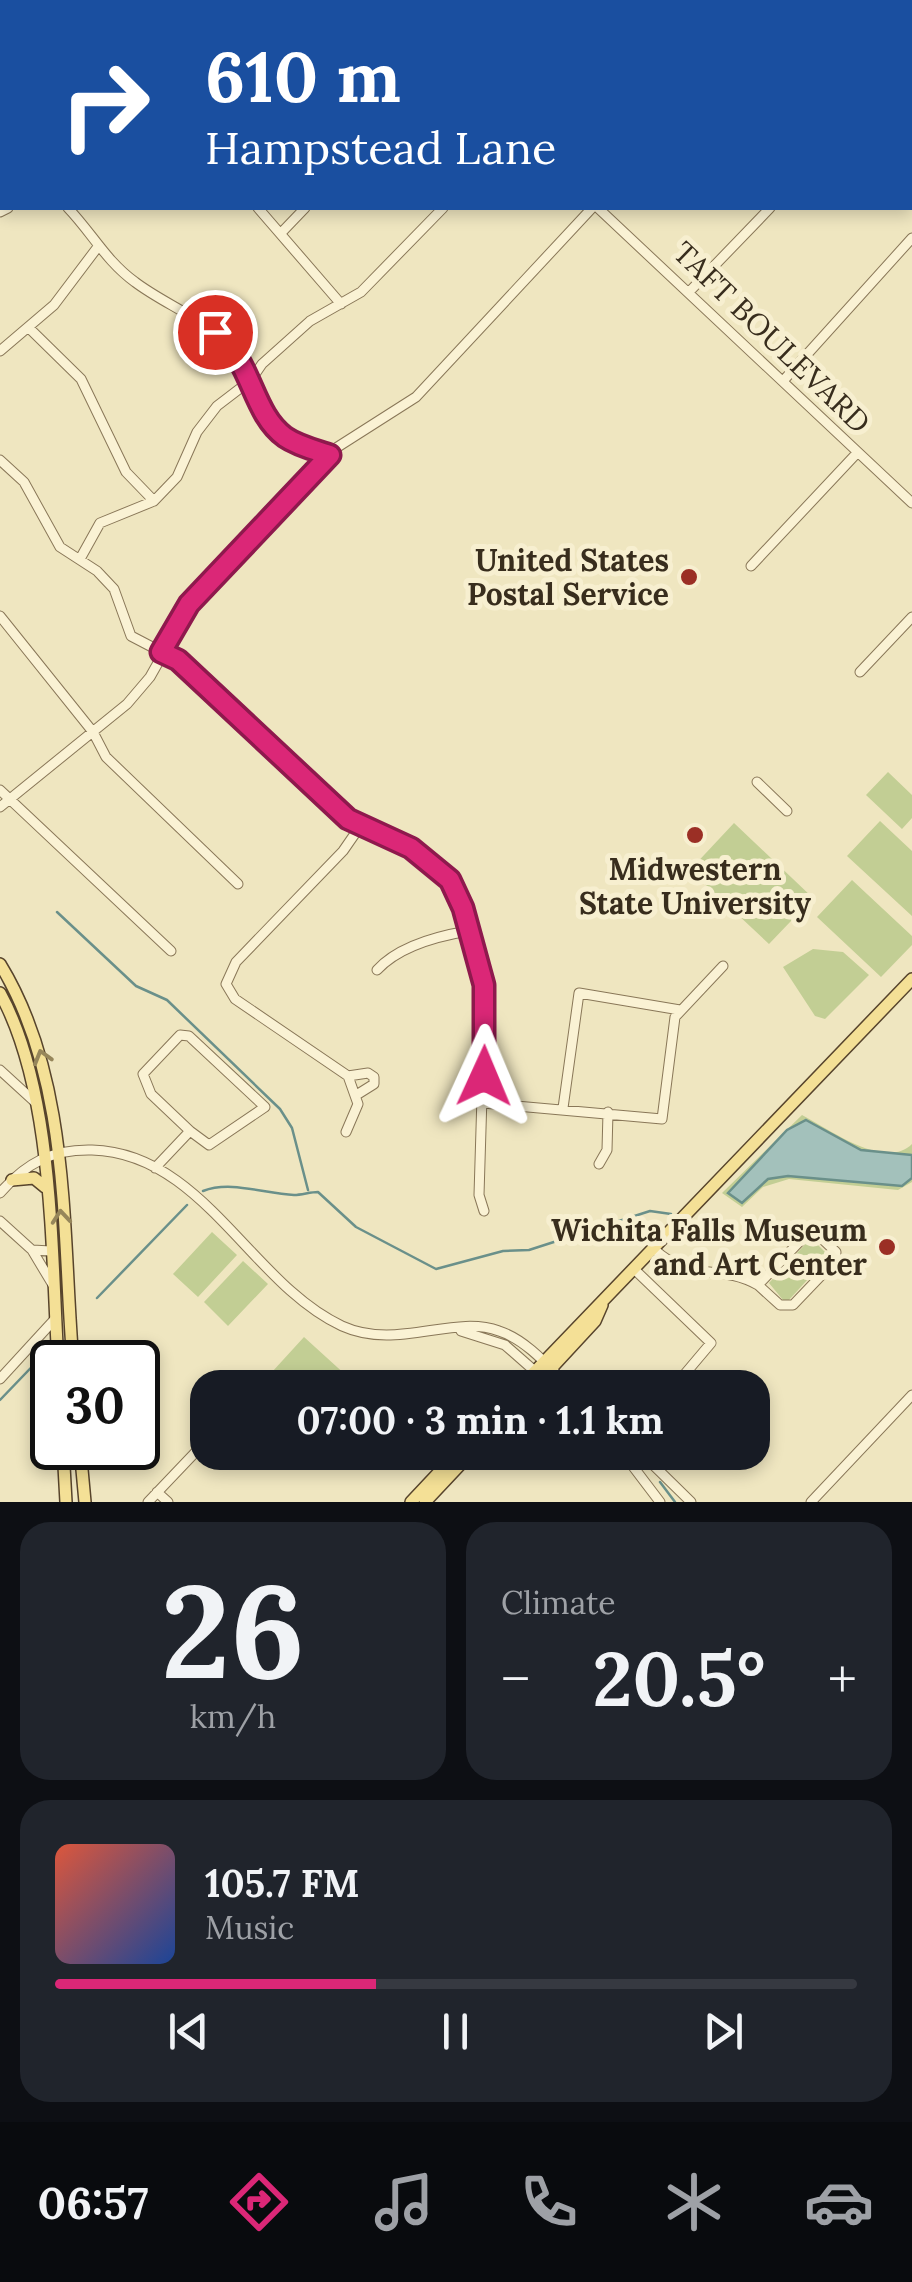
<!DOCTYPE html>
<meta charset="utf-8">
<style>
:root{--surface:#171b24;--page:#20242c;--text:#f1f3f6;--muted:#9ea1a6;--line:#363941;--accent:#db2777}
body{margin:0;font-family:Lora,serif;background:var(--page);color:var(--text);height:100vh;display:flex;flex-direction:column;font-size:38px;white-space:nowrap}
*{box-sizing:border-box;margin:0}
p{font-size:32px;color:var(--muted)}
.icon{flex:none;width:55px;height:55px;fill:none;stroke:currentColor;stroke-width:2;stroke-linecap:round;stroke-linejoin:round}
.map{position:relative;height:1502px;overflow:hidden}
.details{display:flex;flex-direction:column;gap:20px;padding:20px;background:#0d0f14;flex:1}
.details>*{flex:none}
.top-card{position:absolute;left:0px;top:0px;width:912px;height:210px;box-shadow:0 5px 15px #0003;background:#1a4fa0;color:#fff;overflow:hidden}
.speed{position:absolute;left:30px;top:1340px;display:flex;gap:20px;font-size:50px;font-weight:700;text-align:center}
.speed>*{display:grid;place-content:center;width:130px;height:130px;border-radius:50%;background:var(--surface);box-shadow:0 5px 15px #0003;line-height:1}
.speed .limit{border:5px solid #111;border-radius:15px;background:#fff;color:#111}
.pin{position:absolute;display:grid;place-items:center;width:85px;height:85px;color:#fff;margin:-42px;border:5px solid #fff;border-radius:50%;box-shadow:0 2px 10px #0007}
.me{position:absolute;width:110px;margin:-55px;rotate:1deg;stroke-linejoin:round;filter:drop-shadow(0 0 8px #0008)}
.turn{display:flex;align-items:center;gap:35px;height:210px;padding:0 40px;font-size:45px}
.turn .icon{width:130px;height:130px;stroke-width:2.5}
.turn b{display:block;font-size:70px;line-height:85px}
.big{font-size:75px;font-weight:800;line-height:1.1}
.details .card{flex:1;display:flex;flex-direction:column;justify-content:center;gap:15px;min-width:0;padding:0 35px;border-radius:30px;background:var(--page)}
.details .dial{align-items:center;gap:0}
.dial b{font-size:130px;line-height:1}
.song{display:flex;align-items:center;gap:30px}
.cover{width:120px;height:120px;border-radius:15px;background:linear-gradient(135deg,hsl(10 70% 55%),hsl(220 70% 35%))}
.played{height:10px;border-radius:5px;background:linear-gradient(90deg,var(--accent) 40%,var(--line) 40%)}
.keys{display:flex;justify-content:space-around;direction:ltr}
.heat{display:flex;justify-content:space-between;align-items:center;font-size:55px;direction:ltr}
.details .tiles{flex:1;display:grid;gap:20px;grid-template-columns:1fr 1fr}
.card:last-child{grid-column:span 2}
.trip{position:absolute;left:190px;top:1370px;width:580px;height:100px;border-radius:30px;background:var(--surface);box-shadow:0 5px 15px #0003;font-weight:800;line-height:100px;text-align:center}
.menu{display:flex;height:160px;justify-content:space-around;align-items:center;background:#090b0e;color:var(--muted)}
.menu .icon{width:70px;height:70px}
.menu .active{color:var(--accent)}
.menu b{font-size:45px;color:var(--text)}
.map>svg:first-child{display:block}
.green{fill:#c2ce94}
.water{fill:#a3c1bb;stroke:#6a908a;stroke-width:2.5}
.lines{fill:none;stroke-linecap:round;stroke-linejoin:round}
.stream{stroke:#6a908a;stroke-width:2.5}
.minor-casing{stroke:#897758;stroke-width:11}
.major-casing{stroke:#57442c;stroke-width:14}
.minor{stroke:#faf2d4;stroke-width:9}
.major{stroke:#f4e096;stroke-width:11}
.oneway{stroke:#96865a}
.route-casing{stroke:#8e194d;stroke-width:25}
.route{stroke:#db2777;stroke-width:18}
.poi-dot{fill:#9b2f25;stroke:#f7efd0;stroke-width:4}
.labels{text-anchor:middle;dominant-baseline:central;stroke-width:10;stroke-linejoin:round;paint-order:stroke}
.street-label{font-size:30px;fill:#382d1d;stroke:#f7efd0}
.poi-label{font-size:30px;font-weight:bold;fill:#382d1d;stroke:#f7efd0;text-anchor:end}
</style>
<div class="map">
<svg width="912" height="1502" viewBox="0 0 912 1502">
<rect width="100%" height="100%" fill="#efe6c0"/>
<path class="green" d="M888 772 912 795V818L902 829 866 795Z
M880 821 912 851V916L847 856Z
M734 823 813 898 769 944 690 870Z
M852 880 912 936V945L881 977 817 917Z
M813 949 843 952 869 975 825 1019 815 1016 783 967Z
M802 1115C829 1129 885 1171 912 1144V1182L898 1190 789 1179 763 1187 742 1207 722 1193Z
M212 1232 237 1255 198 1297 173 1274Z
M811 1238 829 1256 788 1301 783 1300 769 1283Z
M243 1261 268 1284 228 1326 204 1302Z
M304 1337 359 1387H289L272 1372Z"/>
<path class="water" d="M806 1120 861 1150 912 1155V1178L902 1186 788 1176 768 1179 742 1203 728 1193 787 1130Z"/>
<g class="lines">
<path class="stream" d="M57 912 136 986 167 1000 280 1109 292 1128 308 1190
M203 1191C231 1180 265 1194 294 1195 302 1195 310 1192 318 1192L356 1227 436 1269 503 1251 529 1250 650 1211 671 1214
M97 1298 187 1205
M0 1400 48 1350
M660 1482 675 1502"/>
<g class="minor-casing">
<path id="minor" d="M20 0 23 2
M128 0V2
M376 0 379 2
M582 0 584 2
M764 0 767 2
M231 2 233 0
M368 2 370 0
M498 2 500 0
M512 2 514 0
M784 2 786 0
M910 8 912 13
M910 70 912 68
M68 208C92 233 106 261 135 282 164 304 199 316 225 342 244 359 247 381 257 403 271 433 300 444 330 455
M258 208 341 304
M598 208 912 503
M0 212 8 208
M281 233 305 208
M689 292 770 208
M29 328 81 379 126 472 154 501
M0 351 54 305 97 248
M783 381 912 238
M0 460 24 482 60 547 97 571 114 589 131 636 177 660 348 819 411 848 454 886 485 997 479 1195 484 1211
M80 559 100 523 154 501 177 477 197 432 217 406 251 380 262 364 310 321 361 292 443 208
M751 566 857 453
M0 616 93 732 106 757 238 884
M860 672 912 617
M757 782 787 811
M0 790 171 951
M0 807 127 704 150 677 195 597 336 448 416 397 592 208
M377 970C398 947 438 936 468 931
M0 1070 35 1102
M348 1076 368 1073 374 1077V1084L358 1094
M483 1103 662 1119 675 1017 723 966
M563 1108 579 993 680 1010
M346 1132 358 1104 348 1076 235 999 226 984 236 962 343 851 361 825
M599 1164 607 1150 608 1112
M155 1168 190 1131 151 1094 143 1074 180 1035 189 1036 265 1107 209 1145 190 1131
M0 1193C26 1163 52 1149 92 1150 203 1153 251 1284 342 1326 397 1351 453 1314 499 1331 527 1340 550 1368 570 1388
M0 1221 32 1250 51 1251
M816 1233 836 1252 835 1261 793 1305H780L758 1285 804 1237Z
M654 1249C690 1283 719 1263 758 1285
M32 1250 53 1285
M635 1270 711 1343 673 1388
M461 1331 505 1345 554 1388
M0 1379 55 1319
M622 1452 660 1502
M640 1452 691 1502
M157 1492 168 1502
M148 1502 208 1439
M811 1502 912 1395"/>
</g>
<g class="major-casing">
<path id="major" d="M0 964C71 1080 62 1231 73 1362
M0 993C54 1091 51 1250 58 1362
M12 1180 34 1178 45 1187
M519 1388 912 979
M533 1388 595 1321 602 1305
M63 1448 66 1502
M80 1448 85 1502
M411 1502 458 1452
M425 1502 472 1452"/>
</g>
<use href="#minor" class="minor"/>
<use href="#major" class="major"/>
</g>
<defs><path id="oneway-chevron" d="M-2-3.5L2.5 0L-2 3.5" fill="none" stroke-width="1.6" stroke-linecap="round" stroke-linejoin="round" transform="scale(2.5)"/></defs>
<g class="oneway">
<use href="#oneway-chevron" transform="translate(42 1057) rotate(-106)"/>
<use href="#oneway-chevron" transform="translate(61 1217) rotate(-95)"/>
</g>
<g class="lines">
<g class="route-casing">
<path id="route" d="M215 332C253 361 251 412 285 437 298 446 315 450 330 455L189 604 161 652 178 660 348 819 411 848 450 880 463 908 484 985V1076"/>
</g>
<use href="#route" class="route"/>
</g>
<g class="poi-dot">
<circle cx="689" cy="577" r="10"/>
<circle cx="695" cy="835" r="10"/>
<circle cx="887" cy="1247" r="10"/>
</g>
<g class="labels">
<g class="street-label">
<text transform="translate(772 337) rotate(44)">TAFT BOULEVARD</text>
</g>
<g class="poi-label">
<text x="669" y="560">United States<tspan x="669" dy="34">Postal Service</tspan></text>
<text x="695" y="869" text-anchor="middle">Midwestern<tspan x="695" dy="34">State University</tspan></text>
<text x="867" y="1230">Wichita Falls Museum<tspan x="867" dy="34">and Art Center</tspan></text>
</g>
</g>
</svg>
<div class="speed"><div class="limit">30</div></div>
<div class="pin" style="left:215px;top:332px;background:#d93025"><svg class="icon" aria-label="arrive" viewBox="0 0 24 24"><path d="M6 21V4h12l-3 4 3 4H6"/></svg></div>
<svg class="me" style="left:484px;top:1076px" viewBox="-20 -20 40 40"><path d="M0-17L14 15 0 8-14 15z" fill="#db2777" stroke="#fff" stroke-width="4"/></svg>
<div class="trip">07:00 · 3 min · 1.1 km</div>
<div class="top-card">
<div class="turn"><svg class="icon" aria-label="right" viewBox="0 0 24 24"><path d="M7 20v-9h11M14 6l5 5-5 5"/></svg><div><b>610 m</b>Hampstead Lane</div></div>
</div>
</div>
<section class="details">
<div class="tiles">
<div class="card dial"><b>26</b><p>km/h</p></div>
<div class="card"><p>Climate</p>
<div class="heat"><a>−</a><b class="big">20.5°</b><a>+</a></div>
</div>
<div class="card">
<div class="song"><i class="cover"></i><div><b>105.7 FM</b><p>Music</p></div></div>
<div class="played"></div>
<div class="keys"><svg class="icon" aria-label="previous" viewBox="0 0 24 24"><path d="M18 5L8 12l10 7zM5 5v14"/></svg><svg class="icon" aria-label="pause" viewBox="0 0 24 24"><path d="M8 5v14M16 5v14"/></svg><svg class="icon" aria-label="next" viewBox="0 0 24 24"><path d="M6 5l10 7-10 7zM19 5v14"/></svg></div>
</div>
</div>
</section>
<nav class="menu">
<b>06:57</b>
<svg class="icon active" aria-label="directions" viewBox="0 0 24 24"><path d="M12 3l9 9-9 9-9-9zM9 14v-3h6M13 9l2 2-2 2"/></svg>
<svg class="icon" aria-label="music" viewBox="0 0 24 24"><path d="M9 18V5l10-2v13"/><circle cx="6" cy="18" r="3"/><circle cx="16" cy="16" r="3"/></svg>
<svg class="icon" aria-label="phone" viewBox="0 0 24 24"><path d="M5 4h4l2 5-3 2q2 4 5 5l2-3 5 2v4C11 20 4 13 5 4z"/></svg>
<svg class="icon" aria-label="climate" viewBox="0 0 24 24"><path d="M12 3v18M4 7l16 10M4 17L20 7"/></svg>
<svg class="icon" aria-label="car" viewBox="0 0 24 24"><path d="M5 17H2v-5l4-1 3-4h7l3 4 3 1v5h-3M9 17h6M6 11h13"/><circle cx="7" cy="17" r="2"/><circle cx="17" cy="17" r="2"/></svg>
</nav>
